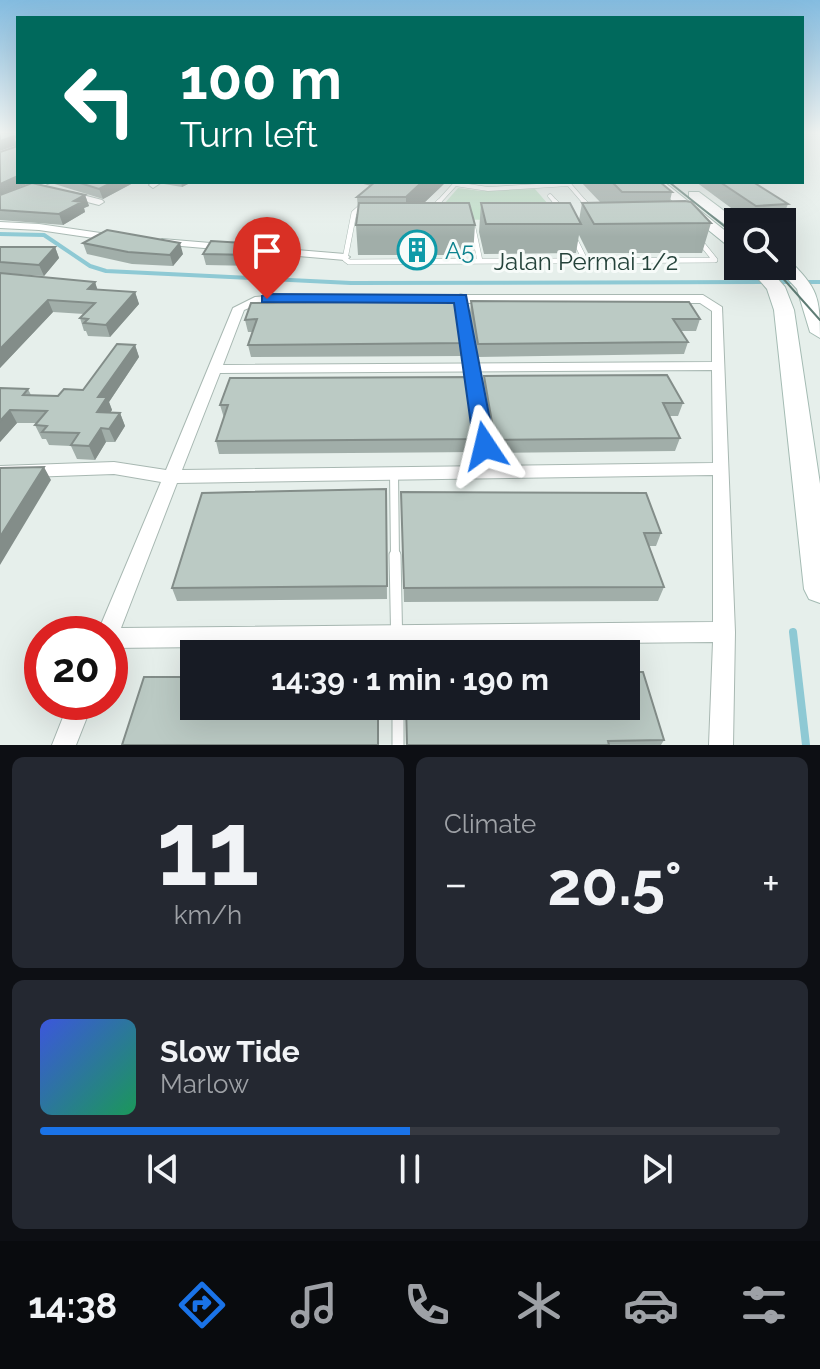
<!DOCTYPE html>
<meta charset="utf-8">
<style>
:root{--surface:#171b24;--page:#242831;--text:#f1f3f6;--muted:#9ea1a6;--line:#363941;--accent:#1a73e8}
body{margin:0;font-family:Raleway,sans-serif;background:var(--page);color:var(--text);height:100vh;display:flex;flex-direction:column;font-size:30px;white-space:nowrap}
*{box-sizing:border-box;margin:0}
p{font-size:26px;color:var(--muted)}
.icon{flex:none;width:44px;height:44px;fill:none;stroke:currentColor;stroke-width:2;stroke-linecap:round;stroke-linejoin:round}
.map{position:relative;height:745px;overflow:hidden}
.panel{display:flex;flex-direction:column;gap:12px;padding:12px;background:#0d0f14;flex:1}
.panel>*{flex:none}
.top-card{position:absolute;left:16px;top:16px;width:788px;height:168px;border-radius:0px;box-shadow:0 8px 32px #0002;background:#00695c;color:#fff;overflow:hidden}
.fabs{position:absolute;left:724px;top:208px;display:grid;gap:16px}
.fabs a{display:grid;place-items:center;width:72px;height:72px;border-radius:0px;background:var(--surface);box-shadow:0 8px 32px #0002;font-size:40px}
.speed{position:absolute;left:24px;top:616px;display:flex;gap:16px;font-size:40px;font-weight:700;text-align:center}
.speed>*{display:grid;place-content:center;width:104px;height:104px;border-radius:50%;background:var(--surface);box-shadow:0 8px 32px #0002;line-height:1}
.speed .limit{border:12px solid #d22;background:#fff;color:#111}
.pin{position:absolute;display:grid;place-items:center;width:68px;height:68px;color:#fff;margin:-82px -34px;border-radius:50% 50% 50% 0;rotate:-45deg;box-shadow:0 0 8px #0007}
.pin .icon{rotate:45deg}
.me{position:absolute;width:88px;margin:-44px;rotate:350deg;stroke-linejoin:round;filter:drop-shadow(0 0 6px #0008)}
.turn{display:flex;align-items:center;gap:28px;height:168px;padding:0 32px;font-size:36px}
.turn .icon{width:104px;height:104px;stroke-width:2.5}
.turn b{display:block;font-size:56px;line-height:68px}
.big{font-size:60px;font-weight:700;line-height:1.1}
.panel .widget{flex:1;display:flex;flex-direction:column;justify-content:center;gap:12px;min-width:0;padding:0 28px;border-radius:12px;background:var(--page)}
.panel .dial{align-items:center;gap:0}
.dial b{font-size:104px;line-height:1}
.song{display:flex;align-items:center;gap:24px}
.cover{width:96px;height:96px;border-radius:12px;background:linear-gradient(135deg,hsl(230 70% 55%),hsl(150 70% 35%))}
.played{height:8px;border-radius:4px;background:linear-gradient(90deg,var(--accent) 50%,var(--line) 50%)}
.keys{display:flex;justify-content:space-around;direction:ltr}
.heat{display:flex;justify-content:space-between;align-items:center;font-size:44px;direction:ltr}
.panel .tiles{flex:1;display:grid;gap:12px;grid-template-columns:1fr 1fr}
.widget:last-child{grid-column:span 2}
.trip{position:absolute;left:180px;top:640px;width:460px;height:80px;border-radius:0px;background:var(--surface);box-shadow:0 8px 32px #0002;font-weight:700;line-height:80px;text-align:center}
.tabs{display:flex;height:128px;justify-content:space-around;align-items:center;background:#090b0e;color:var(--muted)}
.tabs .icon{width:56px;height:56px}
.tabs .selected{color:var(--accent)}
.tabs b{font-size:36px;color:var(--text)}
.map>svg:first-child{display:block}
.green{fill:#bfe0c8}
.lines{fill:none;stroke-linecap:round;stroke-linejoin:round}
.stream-far1{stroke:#8ec9d4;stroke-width:4}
.stream{stroke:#8ec9d4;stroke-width:8}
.service-far4-casing{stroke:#a8b8b2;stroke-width:5}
.service-far3-casing{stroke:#a8b8b2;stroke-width:6}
.service-far2-casing{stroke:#a8b8b2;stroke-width:9}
.service-far1-casing{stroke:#a8b8b2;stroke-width:10}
.service-casing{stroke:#a8b8b2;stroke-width:13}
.minor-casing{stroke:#a8b8b2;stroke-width:2}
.secondary-casing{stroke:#a4bbb3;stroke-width:2}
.service-far4{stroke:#fff;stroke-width:4}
.service-far3{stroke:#fff;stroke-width:5}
.service-far2{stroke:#fff;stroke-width:7}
.service-far1{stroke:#fff;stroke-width:8}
.service{stroke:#fff;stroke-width:11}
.minor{fill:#fff;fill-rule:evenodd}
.secondary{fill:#fff;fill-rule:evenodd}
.tram{stroke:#5f7d75;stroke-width:2}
.wall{fill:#a1aea9}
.shaded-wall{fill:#838d89}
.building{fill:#bbcac4;stroke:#838d89;stroke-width:2}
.route{fill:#1a73e8;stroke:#114b97;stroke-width:2}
.labels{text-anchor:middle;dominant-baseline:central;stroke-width:6;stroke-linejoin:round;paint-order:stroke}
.far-culture-label{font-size:24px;fill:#0d838f;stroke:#f7fbf9;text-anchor:start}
.far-street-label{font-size:24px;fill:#24423a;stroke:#f7fbf9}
</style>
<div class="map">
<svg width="820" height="745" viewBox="0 0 820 745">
<rect width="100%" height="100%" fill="#e6efeb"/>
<path class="green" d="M458 188 481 191 535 189 561 219 430 220Z"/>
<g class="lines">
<path class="stream-far1" d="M0 234 44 235 90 266 106 271 351 283 820 282"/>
<path class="stream" d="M793 632 806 745"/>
<g class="service-far4-casing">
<path id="service-far4" d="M567 182 586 204
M455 184 488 189 569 184
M550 196 557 204
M437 204 457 182"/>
</g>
<g class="service-far3-casing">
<path id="service-far3" d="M555 202 562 210
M584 202 589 207
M363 205 354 213 345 259 349 262 715 260 698 239
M431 210 439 202
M473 228 480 261
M574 238 585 260"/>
</g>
<g class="service-far2-casing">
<path id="service-far2" d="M461 298 479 409"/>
</g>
<g class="service-far1-casing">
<path id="service-far1" d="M479 407 489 471
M394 472 395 557"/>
</g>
<g class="service-casing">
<path id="service" d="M395 555 397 654
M398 706V745"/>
</g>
<g class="minor-casing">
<path id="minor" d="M40 182H52L0 204V198Z
M152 182H162L153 188 149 185Z
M71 192 102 200 104 202 99 205 68 197 67 195Z
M0 222 39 224 114 235 119 238 114 241 39 230 0 228Z
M162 239 345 254 350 257 345 260 158 244 157 242Z
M279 295H703L722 307 735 632 733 745H709L713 642 110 648V634H97L161 482 114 474 0 478V466L114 462 166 470 233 308 255 297ZM261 303H700L712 311V362L223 365 244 310ZM712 370 713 463 182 470 220 373ZM713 475V622L121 628 177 483Z
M69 702H93L76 745H52Z"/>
</g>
<g class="secondary-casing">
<path id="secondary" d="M649 182H664L738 241V254Z
M689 192H699L739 222 738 234 689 198Z
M782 258 788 259C818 289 820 296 820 338L810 332 797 289 776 266H782Z
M747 266H766L785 287 794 310 820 484V603L809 599 804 589 774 310 767 289Z"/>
</g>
<use href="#service-far4" class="service-far4"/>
<use href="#service-far3" class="service-far3"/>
<use href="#service-far2" class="service-far2"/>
<use href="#service-far1" class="service-far1"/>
<use href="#service" class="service"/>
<use href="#minor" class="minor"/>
<use href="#secondary" class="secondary"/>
<path class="tram" d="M669 182 738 237
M772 266 820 320"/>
</g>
<path class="wall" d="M48 182H135L103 199Z
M163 182H192L182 187 164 184Z
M356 182H446L424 203 475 225 473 255H358L356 225 358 211 357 197 371 186Z
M581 182H660L672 192 670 201 711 223 702 253H588L579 235 576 253 484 254 479 232 481 203 579 220 582 203 600 202Z
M696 182H753L788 204 782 219 750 222Z
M0 195H85L89 206 84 208 85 212 63 225 0 220Z
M83 243 183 254 173 266 132 264 87 254Z
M258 244 260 255 255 266 206 265 203 254Z
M0 247H55L59 258 44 276 0 273Z
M0 273 95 282 97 290 135 292 139 304 110 337 88 336 86 331H84L80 318 84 314 53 312 0 368Z
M471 301 700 319 696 331H681L688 342 684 354 477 357 470 313Z
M251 303 465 343 464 356 251 357 248 345 253 332H248L245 320Z
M135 345 139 357 109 402 112 410 110 412 120 413 125 426 115 442H106L95 460 77 459 71 446 49 445 46 439H42L35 425 37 423H17L0 442V388L28 389 31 395 58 396 83 390Z
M484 376 683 403 678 416H670L680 438 675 451 493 453 482 389Z
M230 378 480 439 479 452 219 454 216 441 224 418 220 405Z
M386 489 387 599 177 601 172 588Z
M401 492 661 533 656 546H649L664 587 658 601 404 602Z
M664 740 661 745H407Z"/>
<path class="shaded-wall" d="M14 136 17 145 0 151V141Z
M18 176V182H32L0 195V184Z
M113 182H135L103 199 99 189Z
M181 182H192L182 187Z
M422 182H446L406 220V197Z
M85 195 89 206 84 208 85 212 63 225 59 214 74 201Z
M180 243 183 254 173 266 170 255Z
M258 244 260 255 255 266 253 255Z
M55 247 59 258 44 276 39 265Z
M95 282 99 294 88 289Z
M135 292 139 304 110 337 106 325Z
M48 300 53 312 0 368V349Z
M135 345 139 357 109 402 112 410 102 425 97 412 98 397Z
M10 410 17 423 0 442V421Z
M120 413 125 426 115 442 109 429Z
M101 428 106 442 95 460 89 446Z
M44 467 51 480 0 565V537Z"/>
<path class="building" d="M0 133H18V176L0 184V152L15 147 18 139 14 136 0 141Z
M77 182H113L99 189Z
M375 182H422L406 197H357Z
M612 182H660L672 192H622Z
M720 182H753L788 204 756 206Z
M32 183 85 195 74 201 82 202 59 214 0 210V195Z
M685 201 691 202 711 223 594 224 582 203Z
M359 203H469L475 225H356Z
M481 203H570L581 224H486Z
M107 230 180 243 170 255 128 252 83 243Z
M211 241 258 244 253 255 203 254Z
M0 247H55L39 265 0 262Z
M0 273 95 282 88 289 135 292 106 325 84 323 88 319 80 318 95 303 48 300 0 349Z
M458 301 465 343 248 345 257 319 245 320 251 303Z
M471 301 689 302 700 319H673L688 342 478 344Z
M117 344 135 345 98 397H107L97 412 120 413 109 429 101 428 89 446 71 445 79 433 42 432 47 426 35 425 47 411 10 410 0 421V388L28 389 23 395 58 396 64 389 83 390Z
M667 375 683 403H663L680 438 495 440 484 376Z
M470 377 480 439 216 441 228 405H220L230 378Z
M44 467 0 537V468Z
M386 489 387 586 172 588 202 493Z
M401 492 646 493 661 533H644L664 587 404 588Z
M626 672H643L664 740 608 741 609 745H407L406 706H626Z
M144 677H194V706H378V745H122Z"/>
<linearGradient id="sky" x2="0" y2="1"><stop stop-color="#84bce0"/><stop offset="0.56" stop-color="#f4f8f6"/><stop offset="1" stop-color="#f4f8f6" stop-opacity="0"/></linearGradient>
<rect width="820" height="237" fill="url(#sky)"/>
<path class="route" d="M267 294 466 295 495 446 492 451H477L474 446 454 303 262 302V296Z"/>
<defs>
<g id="building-ring" transform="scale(2)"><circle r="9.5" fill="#f7fbf9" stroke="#0f9aa8" stroke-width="1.5"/><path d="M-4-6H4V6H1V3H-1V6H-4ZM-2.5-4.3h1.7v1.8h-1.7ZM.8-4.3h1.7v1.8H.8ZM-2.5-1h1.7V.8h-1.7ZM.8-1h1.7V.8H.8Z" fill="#0f9aa8"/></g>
</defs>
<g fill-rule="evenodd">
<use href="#building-ring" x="417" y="250"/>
</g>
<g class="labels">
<g class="far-culture-label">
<text x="445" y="250">A5</text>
</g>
<g class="far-street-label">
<text x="586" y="261">Jalan Permai 1/2</text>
</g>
</g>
</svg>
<div class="fabs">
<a><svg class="icon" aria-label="search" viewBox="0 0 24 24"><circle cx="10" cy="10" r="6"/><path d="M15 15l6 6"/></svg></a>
</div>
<div class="speed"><div class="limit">20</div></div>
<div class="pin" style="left:267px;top:299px;background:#d93025"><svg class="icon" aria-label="arrive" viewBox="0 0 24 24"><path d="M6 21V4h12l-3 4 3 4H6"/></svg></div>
<svg class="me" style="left:485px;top:446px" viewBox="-20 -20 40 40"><path d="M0-17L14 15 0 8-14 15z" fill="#1a73e8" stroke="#fff" stroke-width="4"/></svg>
<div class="trip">14:39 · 1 min · 190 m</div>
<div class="top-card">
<div class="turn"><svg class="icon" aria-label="left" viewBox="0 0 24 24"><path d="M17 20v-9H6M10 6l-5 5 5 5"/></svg><div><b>100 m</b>Turn left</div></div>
</div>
</div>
<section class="panel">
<div class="tiles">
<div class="widget dial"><b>11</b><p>km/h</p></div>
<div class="widget"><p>Climate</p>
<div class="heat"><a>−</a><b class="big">20.5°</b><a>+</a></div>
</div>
<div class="widget">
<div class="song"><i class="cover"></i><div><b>Slow Tide</b><p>Marlow</p></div></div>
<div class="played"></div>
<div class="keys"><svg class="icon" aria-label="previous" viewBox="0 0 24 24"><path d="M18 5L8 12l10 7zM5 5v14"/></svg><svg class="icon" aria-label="pause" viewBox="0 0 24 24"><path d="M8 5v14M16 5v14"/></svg><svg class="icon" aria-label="next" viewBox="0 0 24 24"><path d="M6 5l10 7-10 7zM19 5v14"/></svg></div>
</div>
</div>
</section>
<nav class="tabs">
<b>14:38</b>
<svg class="icon selected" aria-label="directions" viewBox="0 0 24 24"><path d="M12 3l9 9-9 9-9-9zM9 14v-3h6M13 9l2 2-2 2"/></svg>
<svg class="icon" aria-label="music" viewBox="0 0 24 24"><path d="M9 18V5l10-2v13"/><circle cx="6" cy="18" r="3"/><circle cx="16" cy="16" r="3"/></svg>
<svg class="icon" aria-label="phone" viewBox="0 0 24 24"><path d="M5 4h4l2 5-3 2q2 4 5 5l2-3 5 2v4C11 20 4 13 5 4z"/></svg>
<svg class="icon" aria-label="climate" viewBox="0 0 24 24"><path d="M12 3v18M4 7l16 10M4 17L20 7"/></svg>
<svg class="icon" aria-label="car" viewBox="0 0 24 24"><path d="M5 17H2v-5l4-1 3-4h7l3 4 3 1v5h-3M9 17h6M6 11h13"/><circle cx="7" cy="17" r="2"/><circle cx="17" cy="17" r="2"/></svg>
<svg class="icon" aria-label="filters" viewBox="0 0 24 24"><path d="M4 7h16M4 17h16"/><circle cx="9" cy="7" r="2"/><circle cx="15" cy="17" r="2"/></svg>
</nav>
